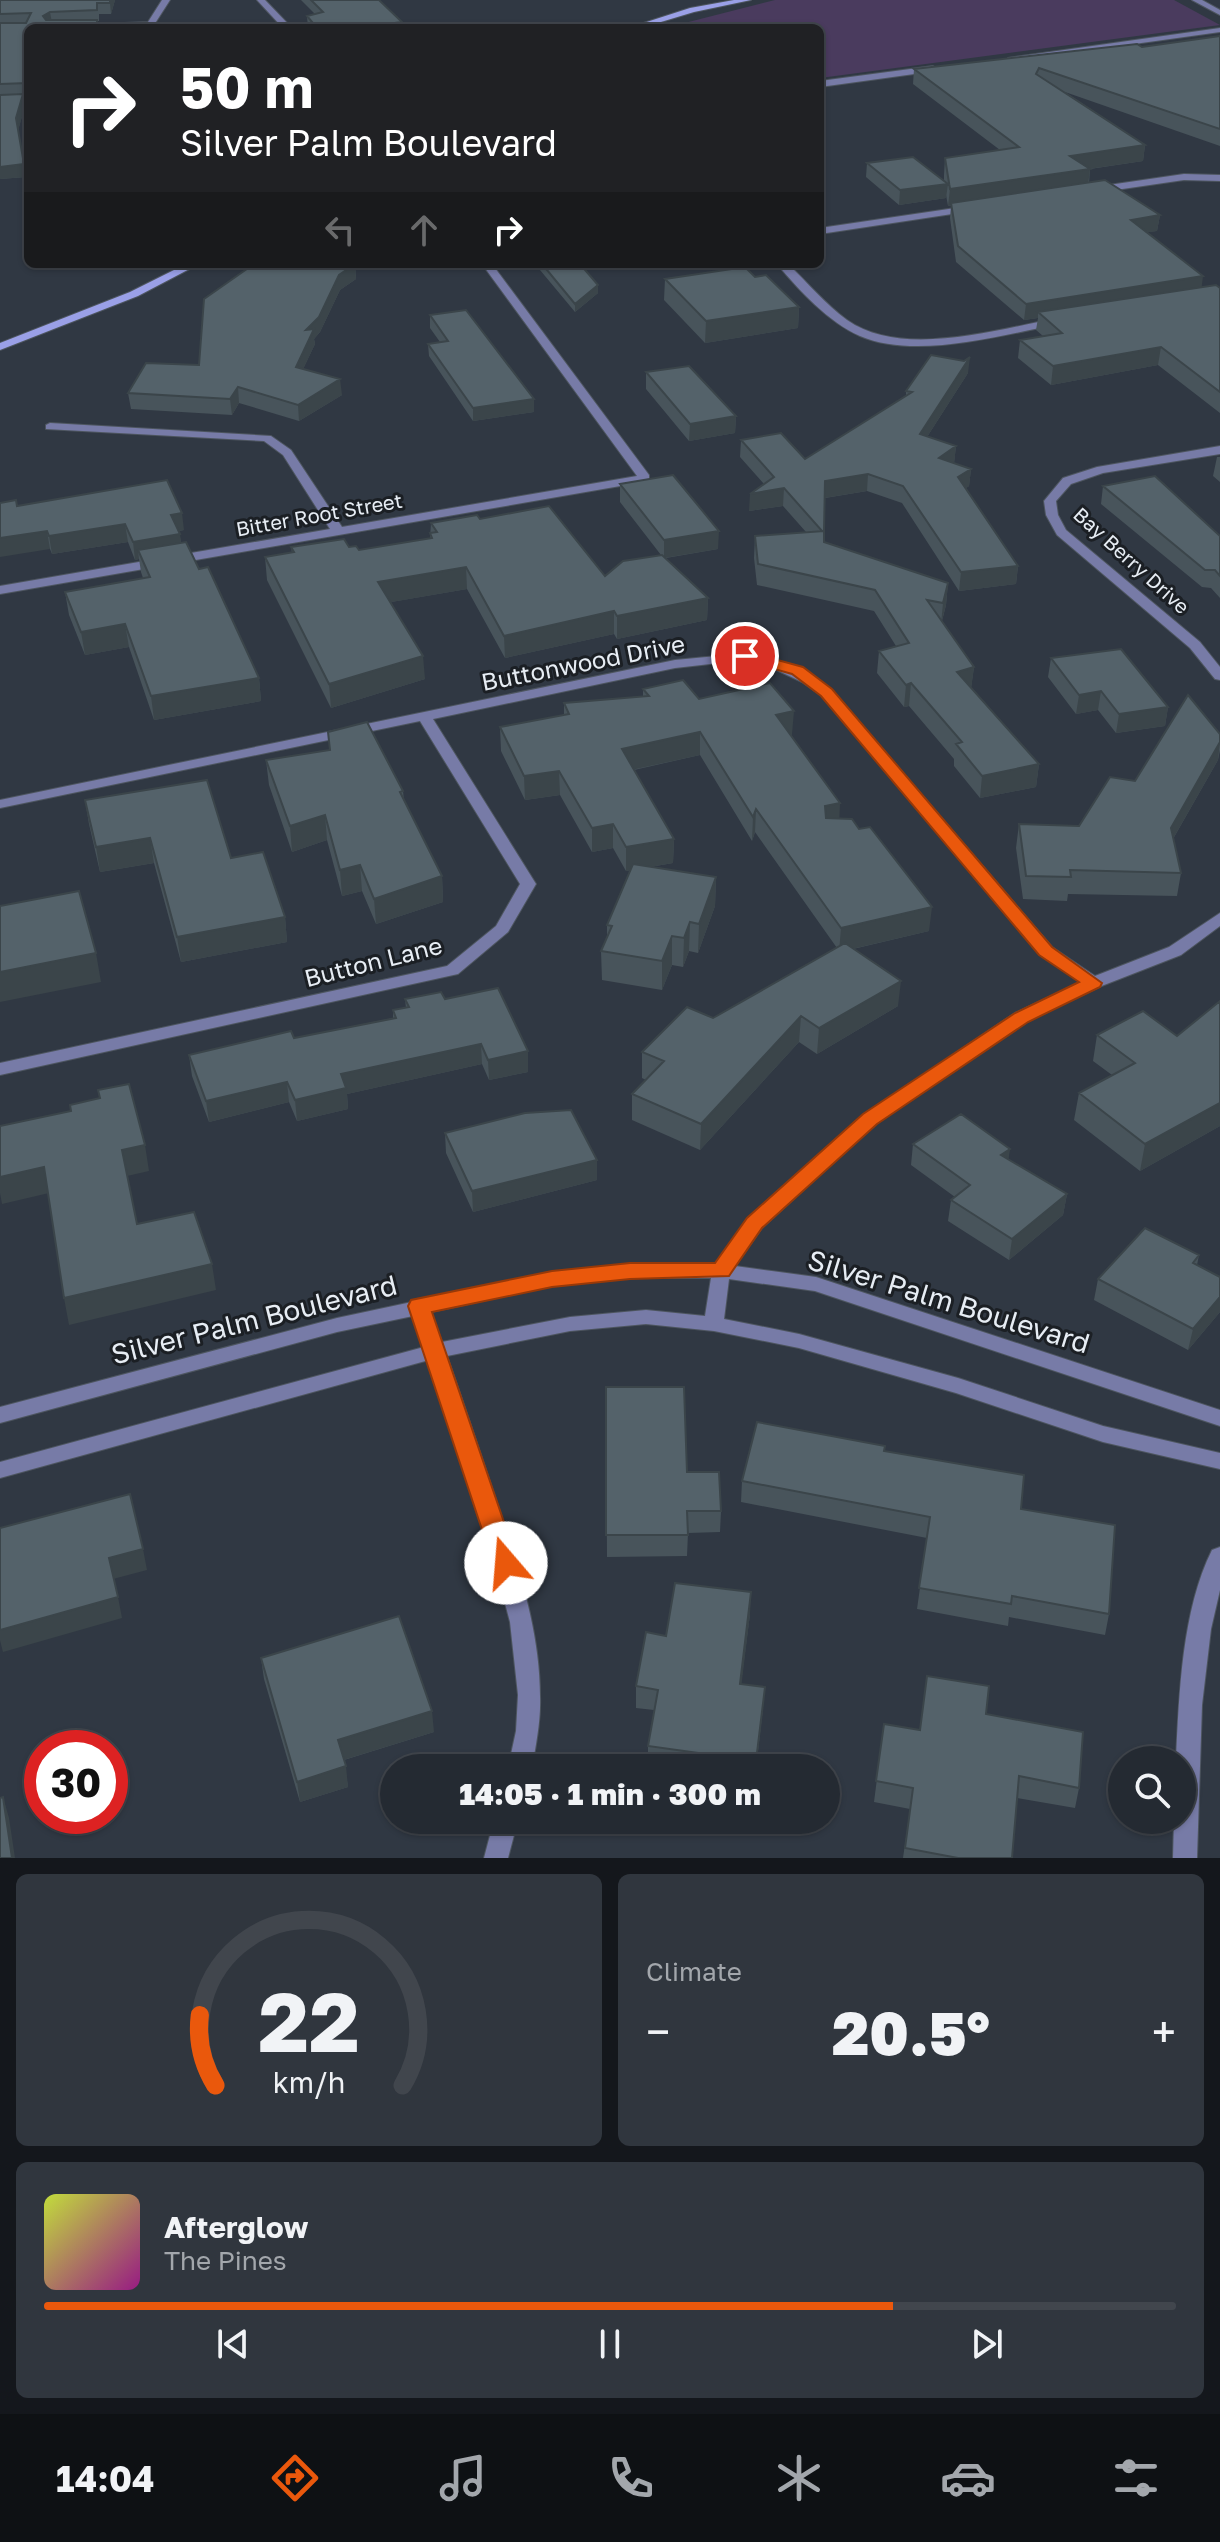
<!DOCTYPE html>
<meta charset="utf-8">
<style>
:root{--surface:#242a32;--page:#30363e;--text:#f1f3f6;--muted:#a3a7ac;--line:#41464d;--accent:#ea580c}
body{margin:0;font-family:"Golos Text",sans-serif;background:var(--page);color:var(--text);height:100vh;display:flex;flex-direction:column;font-size:30px;white-space:nowrap}
*{box-sizing:border-box;margin:0}
p{font-size:26px;color:var(--muted)}
.icon{flex:none;width:44px;height:44px;fill:none;stroke:currentColor;stroke-width:2;stroke-linecap:round;stroke-linejoin:round}
.map{position:relative;height:1858px;overflow:hidden}
.side{display:flex;flex-direction:column;gap:16px;padding:16px;background:#14171c;flex:1}
.side>*{flex:none}
.hud{position:absolute;left:24px;top:24px;width:800px;height:244px;border-radius:12px;box-shadow:0 2px 6px #0004,0 0 0 2px var(--line);background:#202124;color:#fff;overflow:hidden}
.controls{position:absolute;left:1108px;top:1746px;display:grid;gap:16px}
.controls a{display:grid;place-items:center;width:88px;height:88px;border-radius:50%;background:var(--surface);box-shadow:0 2px 6px #0004,0 0 0 2px var(--line);font-size:40px}
.speed{position:absolute;left:24px;top:1730px;display:flex;gap:16px;font-size:40px;font-weight:700;text-align:center}
.speed>*{display:grid;place-content:center;width:104px;height:104px;border-radius:50%;background:var(--surface);box-shadow:0 2px 6px #0004,0 0 0 2px var(--line);line-height:1}
.speed .limit{border:12px solid #d22;background:#fff;color:#111}
.pin{position:absolute;display:grid;place-items:center;width:68px;height:68px;color:#fff;margin:-34px;border:4px solid #fff;border-radius:50%;box-shadow:0 2px 8px #0007}
.me{position:absolute;width:88px;margin:-44px;rotate:342deg;stroke-linejoin:round;filter:drop-shadow(0 0 6px #0008)}
.turn{display:flex;align-items:center;gap:28px;height:168px;padding:0 24px;font-size:36px}
.turn .icon{width:104px;height:104px;stroke-width:2.5}
.turn b{display:block;font-size:56px;line-height:68px}
.lanes{display:flex;align-items:center;height:76px;padding:0 24px;background:#0003;justify-content:center;gap:40px;direction:ltr}
.lanes .off{opacity:.35}
.big{font-size:60px;font-weight:800;line-height:1.1}
.side .widget{flex:1;display:flex;flex-direction:column;justify-content:center;gap:12px;min-width:0;padding:0 28px;border-radius:12px;background:var(--page)}
.side .dial{align-items:center;gap:0}
.dial svg{height:208px;overflow:visible;fill:none;stroke:var(--line);stroke-width:7;stroke-linecap:round;text-anchor:middle}
.dial text{fill:var(--text);stroke:none}
.song{display:flex;align-items:center;gap:24px}
.cover{width:96px;height:96px;border-radius:12px;background:linear-gradient(135deg,hsl(70 70% 55%),hsl(310 70% 35%))}
.played{height:8px;border-radius:4px;background:linear-gradient(90deg,var(--accent) 75%,var(--line) 75%)}
.keys{display:flex;justify-content:space-around;direction:ltr}
.heat{display:flex;justify-content:space-between;align-items:center;font-size:44px;direction:ltr}
.side .tiles{flex:1;display:grid;gap:16px;grid-template-columns:1fr 1fr}
.widget:last-child{grid-column:span 2}
.trip{position:absolute;left:380px;top:1754px;width:460px;height:80px;border-radius:40px;background:var(--surface);box-shadow:0 2px 6px #0004,0 0 0 2px var(--line);font-weight:800;line-height:80px;text-align:center}
.tab-bar{display:flex;height:128px;justify-content:space-around;align-items:center;background:#0e1114;color:var(--muted)}
.tab-bar .icon{width:56px;height:56px}
.tab-bar .selected{color:var(--accent)}
.tab-bar b{font-size:36px;color:var(--text)}
.map>svg:first-child{display:block}
.green{fill:#4a3b5e}
.lines{fill:none;stroke-linecap:round;stroke-linejoin:round}
.lane-casing{stroke:#4d555f;stroke-width:2}
.street-casing{stroke:#4d555f;stroke-width:2}
.secondary-casing{stroke:#4d555f;stroke-width:2}
.lane{fill:#777ba7;fill-rule:evenodd}
.street{fill:#777ba7;fill-rule:evenodd}
.secondary{fill:#9aa0e7;fill-rule:evenodd}
.wall{fill:#48545b}
.shaded-wall{fill:#3b454a}
.building{fill:#54626a;stroke:#3b454a;stroke-width:2}
.route{fill:#ea580c;stroke:#983908;stroke-width:2}
.labels{text-anchor:middle;dominant-baseline:central;stroke-width:6;stroke-linejoin:round;paint-order:stroke}
.far-street-label{font-size:20px;fill:#e7edf4;stroke:#1b1f24}
.street-label{font-size:24px;fill:#e7edf4;stroke:#1b1f24}
.near-street-label{font-size:28px;fill:#e7edf4;stroke:#1b1f24}
</style>
<div class="map">
<svg width="1220" height="1858" viewBox="0 0 1220 1858">
<rect width="100%" height="100%" fill="#303843"/>
<path class="green" d="M775 0H1174L1220 25 820 78V28H665Z"/>
<g class="lines">
<g class="lane-casing">
<path id="lane" d="M1220 28V32L1012 61 1008 58Z
M933 66 937 69 936 71 820 87V81Z"/>
</g>
<g class="street-casing">
<path id="street" d="M162 0H170L152 28H48L52 26 148 22Z
M257 0H265L292 28H283Z
M1192 0H1202L1220 10V15Z
M28 97V103L0 104V98Z
M1184 174 1220 175V181L1184 180 1095 193 1090 190 1095 187Z
M969 206 972 207V211L820 234V228Z
M482 264H492L649 475V481L0 594V586L330 529 283 455 264 441 46 429V425L50 423 271 436 291 450 342 527 637 476Z
M777 264H788C807 282 825 304 847 320 902 359 998 329 1059 318L1064 321 1059 324C1001 335 916 360 860 336 828 322 799 290 777 264Z
M1220 446V454L1103 473 1071 484 1056 501 1058 515 1066 530 1200 642 1220 667V680L1215 679 1190 648 1057 535 1046 515 1044 501 1063 478 1097 467Z
M738 654C775 656 802 669 832 690L1052 947 1095 976 1169 947 1220 913V926L1181 955 1099 987 1027 1021 876 1123 762 1228 735 1266 816 1277 1220 1410V1426L815 1291 729 1279 724 1319 799 1334 958 1378 1103 1426 1220 1453V1469L1103 1442 956 1393 799 1348 714 1331 646 1324 570 1331 447 1356C464 1404 480 1452 496 1500 517 1563 540 1629 540 1696 541 1720 536 1744 532 1768H508L516 1731 518 1695 510 1622 491 1551 429 1360 0 1478V1462L424 1347 413 1316 337 1332 0 1423V1407L337 1318 552 1272 630 1264H716L748 1218 864 1115 1015 1013 1081 982 1040 955 822 696 802 682 768 666 719 663 675 668 433 719 536 884 508 932 458 974 0 1075V1063L447 966 496 926 520 884 420 721 0 808V800L675 660ZM630 1278H711L705 1316 646 1310 570 1317 442 1342 431 1312 552 1286Z
M1220 1547V1590L1211 1629 1202 1705 1197 1858H1173L1174 1820H1182V1760H1176C1179 1694 1182 1610 1212 1550Z
M494 1820H518L508 1858H484Z"/>
</g>
<g class="secondary-casing">
<path id="secondary" d="M734 0H751L694 12 641 28H628L690 8Z
M186 264H199L138 296 0 350V343L130 292Z"/>
</g>
<use href="#lane" class="lane"/>
<use href="#street" class="street"/>
<use href="#secondary" class="secondary"/>
</g>
<path class="wall" d="M0 0H115L111 14H99V21H97L98 28H28V95H23L25 106 18 130 26 177 0 179Z
M301 0H379L403 28H308L307 16 315 14Z
M1220 36V146L1065 92 1145 145 1143 161 1090 169 1089 183 1160 215 1157 231 1147 232 1201 287 1220 288V413L1158 365 1051 385 1018 358 1020 340 1043 336 1036 330 1038 318 1024 320 956 262 950 218 951 206H948L946 195V198L899 205 866 177 867 163 944 181V175L945 158 1000 150 913 84 914 69 1142 47Z
M355 264 356 279 340 290 320 332 314 339 315 344 303 369 342 395 299 421 239 403 232 415 131 409 128 393 199 365 267 266Z
M535 264H580L598 293 575 312Z
M755 277 799 307 798 328 705 343 664 300 665 279Z
M430 315 534 412 473 421 429 356 428 344 440 342 430 328Z
M646 372 736 416 735 433 689 441 646 389Z
M968 373 927 437 956 446 954 463 971 469 969 486 966 488 1018 566 1016 584 959 591 902 503 867 491 825 498 824 542 948 583 946 605 942 621 974 667 971 688 1039 764 1036 787 980 798 954 766V759L909 706 904 707 877 673 879 651 896 646 874 611 757 585 754 558 755 536 806 532 783 506 749 511 764 484 740 457 741 440 805 459 906 396V391Z
M1217 457H1220V482L1213 476Z
M620 484 718 549 666 558 708 598 707 620 617 639 614 634 505 658 467 589 391 602 425 679 331 708 267 580 265 557 292 553 291 547H349L359 550 430 538 431 523 480 519 605 576 661 555 620 502Z
M1103 486 1220 536V598L1211 588 1202 587 1101 504Z
M17 506 184 530 179 531 181 543 199 569 259 678 261 701 154 720 129 647 85 655 69 615 65 592 143 578 141 572 139 559 135 560 128 542 52 554 50 549Z
M1051 658 1168 707 1165 726 1116 733 1098 710 1076 714 1048 677Z
M643 689 699 699 792 734 791 735 839 819 929 931 853 949 898 1006 817 1054 799 1042 700 1150 632 1120V1094L646 1080 642 1078V1052L713 1018 837 948 755 832 752 841 700 755 634 770 674 839 673 863 650 867 716 877 715 906 698 953 689 951 683 967 672 965 662 990 602 980 601 951 607 939V925L631 870 626 871 613 848 592 852 560 795 525 800 501 751 500 727 564 715V703L643 696Z
M1220 734V750L1218 760 1173 839 1181 873 1177 896 1068 894 1067 901 1023 899 1016 848 1019 824 1079 826 1135 781Z
M330 750 403 791 404 801 442 876 443 902 376 924 362 891 342 896 327 840 292 852 269 785 266 760Z
M85 800 285 917 287 942 181 962 154 863 100 872 89 824Z
M405 999H445L528 1051V1072L489 1080 482 1064 347 1094 348 1109 297 1121 289 1102 209 1122 192 1076 189 1055 294 1038 393 1018V1010L406 1008Z
M1220 1001V1126L1140 1171 1074 1120 1079 1093 1112 1075 1093 1061 1097 1035 1177 1036Z
M445 1133 597 1180 473 1212 446 1153Z
M913 1144 1008 1159 1067 1194 1063 1215 1009 1260 948 1221 951 1200 955 1197 911 1165Z
M1199 1255 1197 1265 1220 1277V1312L1188 1350 1094 1300 1098 1279Z
M606 1387 687 1472 721 1511 720 1532 688 1533 687 1556 607 1557Z
M885 1451 1021 1509 1109 1614 1105 1635 1009 1617 1008 1626 917 1609 927 1538 741 1502 742 1481Z
M750 1614 741 1684 763 1708 756 1768 648 1767V1746L654 1710 636 1708V1686L666 1636Z
M261 1658 434 1732 344 1760 348 1787 300 1802 264 1679Z
M986 1714 1079 1788 1075 1808 1017 1798 1012 1858H903L910 1809 874 1802 884 1724 920 1730Z"/>
<path class="shaded-wall" d="M110 0H115L111 14 110 3Z
M50 12 52 23 45 27 43 16Z
M402 22 403 28H380V25Z
M23 94 25 106 18 131 16 118Z
M1145 145 1143 161 1068 172 1070 156Z
M24 164 26 177 0 179V167Z
M1090 169 1088 185 948 206 950 189Z
M948 184 946 198 899 205 900 190Z
M1160 215 1157 231 1129 235 1131 220Z
M355 264 356 279 340 290 320 332 314 339 315 344 297 382 296 367 306 330 339 275Z
M1203 276 1201 292 1038 312V318L1024 320 1026 304Z
M598 285V293L575 312V304Z
M799 307 798 328 705 343 706 321Z
M1161 347 1158 365 1051 385 1053 366Z
M970 357 968 373 918 451 920 434Z
M340 379 342 395 299 421 298 405Z
M238 387 239 403 232 415 230 399Z
M534 399V412L473 421V408Z
M736 416 735 433 689 441 690 424Z
M956 446 954 464 939 458Z
M971 469 969 486 956 495 958 477Z
M868 474 867 491 824 498 825 481Z
M784 488 783 506 749 511 750 494Z
M182 513 184 530 173 532 171 515Z
M125 524 128 542 52 554 49 536Z
M47 531 50 549 0 557V538Z
M719 531 718 549 664 558V540Z
M180 534 182 551 138 550 139 559 135 560 133 542Z
M1018 566 1016 584 959 591 961 572Z
M466 567 467 589 380 604 378 582Z
M948 583 946 605 941 624 943 603Z
M708 598 707 620 617 639V616Z
M614 611V634L505 658 504 636Z
M125 624 129 647 85 655 81 632Z
M423 656 425 679 331 708 329 684Z
M974 667 971 689 957 672Z
M259 678 261 701 154 720 151 696Z
M911 683 909 706 904 707 906 685Z
M1101 691 1098 710 1076 714 1079 695Z
M1168 707 1165 726 1116 733 1119 714Z
M794 711 792 734 775 738 776 715Z
M700 732V755L622 772V749Z
M1220 742 1218 760 1166 851 1171 828Z
M1039 764 1036 787 980 798 982 776Z
M559 771 560 795 525 800 524 776Z
M840 803 839 827 823 830 825 806Z
M756 809 755 832 752 841 753 817Z
M325 815 327 840 292 852 290 826Z
M613 824V848L592 852V828Z
M150 838 154 863 100 872 96 847Z
M674 839 673 863 626 871V847Z
M360 865 362 891 342 896 340 870Z
M442 876 443 902 376 924 374 899Z
M716 877 715 906 698 953 699 924Z
M932 907 929 931 839 952 841 928Z
M285 917 287 942 181 962 177 937Z
M690 922 689 951 683 967 684 938Z
M672 936V965L662 990V961Z
M96 953 101 982 0 1002V972Z
M901 981 898 1006 817 1054 819 1028Z
M801 1016 799 1042 700 1150 701 1124Z
M481 1044 482 1064 347 1094 348 1109 297 1121 295 1100 341 1074Z
M528 1051V1072L489 1080 488 1060Z
M287 1082 289 1102 209 1122 206 1101Z
M1220 1103V1126L1140 1171 1145 1144Z
M145 1145 149 1171 127 1176 122 1150Z
M1010 1149 1007 1170 1001 1155Z
M597 1160V1180L473 1212 472 1191Z
M44 1167 49 1193 2 1204 0 1193V1177Z
M1067 1194 1063 1215 1009 1260 1012 1239Z
M212 1264 216 1290 69 1325 64 1298Z
M1220 1297V1312L1188 1350 1193 1329Z
M143 1549 147 1570 113 1579 109 1558Z
M751 1592 750 1614 739 1705 740 1684Z
M118 1597 122 1618 3 1652 0 1640V1630Z
M765 1687 763 1708 756 1768V1761Z
M432 1711 434 1732 340 1761 338 1740Z
M346 1766 348 1787 300 1802 297 1782Z
M3 1797 9 1818 15 1858H12Z"/>
<path class="building" d="M0 0H110V3H97V10L50 12 43 16 46 20H97V28H28V83L0 84V23H26L31 13 0 14Z
M311 0H379L402 22 380 25 383 28H317L307 16 323 12Z
M1220 36V129L1039 68 1036 74 1145 145 1070 156 1090 169 950 189 945 158 1019 147 914 69 1137 44 1142 47Z
M23 94 16 118 24 164 0 167V95Z
M913 157 948 184 900 190 867 163Z
M1105 180 1160 215 1131 220 1203 276 1026 304 958 246 951 203Z
M254 264 267 266 271 264H355L339 275 319 317 306 330 314 329 296 367 340 379 298 405 238 387 230 399 128 393 146 363 199 365 204 299Z
M542 264H580L598 285 575 304Z
M745 267 755 277 766 275 799 307 706 321 665 279Z
M1216 285 1220 288V392L1161 347 1053 366 1020 340 1062 333 1038 312Z
M466 310 534 399 473 408 428 344 448 341 430 315Z
M931 355 964 361 970 357 920 434 956 446 939 458 971 469 958 477 1018 566 961 572 903 486 868 474 825 481 824 531H822L784 488 750 494 774 477 741 440 781 433 805 459 912 392 906 391Z
M689 366 736 416 690 424 646 372Z
M673 475 719 531 664 540 620 484Z
M1155 476 1220 536V576L1215 570H1205L1103 486Z
M167 480 182 513 171 515 180 534 133 542 125 524 49 536 47 531 0 538V503L16 500 17 506Z
M549 506 605 576 623 561 662 555 708 598 617 616 614 611 504 636 466 567 378 582 423 656 329 684 265 557 294 552 291 547 344 539 349 547 356 546 359 550 432 538 430 533 437 532 431 523 477 515 480 519Z
M824 531V542L948 583 943 603 927 600 974 667 957 672 1039 764 982 776 956 744 962 742 911 683 906 685 879 651 909 643 875 590 758 564 755 536Z
M186 542 199 569 208 567 259 678 151 696 125 624 81 632 65 592 150 577 138 550Z
M1121 649 1168 707 1119 714 1101 691 1079 695 1051 658Z
M683 680 699 699 770 683 794 711 776 715 840 803 825 806 826 818 852 819 859 829 870 827 932 907 841 928 756 809 753 817 700 732 622 749 674 839 626 847 613 824 592 828 559 771 524 776 500 727 569 714 564 703 649 696 643 689Z
M1188 695 1220 734V742L1171 828 1181 873 1070 870 1071 877 1026 876 1019 824 1079 826 1110 777 1135 781Z
M367 722 403 791 400 792 442 876 374 899 360 865 340 870 325 815 290 826 266 760 330 750 328 732Z
M207 780 231 858 263 852 285 917 177 937 150 838 96 847 85 800Z
M633 864 716 877 699 924 690 922 684 938 672 936 662 961 601 951 612 926 607 925Z
M79 891 96 953 0 972V906Z
M845 943 901 981 819 1028 801 1016 701 1124 632 1094 664 1061 642 1052 687 1007 713 1018Z
M498 988 528 1051 488 1060 481 1044 341 1074 346 1088 295 1100 287 1082 206 1101 189 1055 291 1031 294 1038 396 1018 393 1010 409 1007 405 999 441 992 445 999Z
M1220 1001V1103L1145 1144 1079 1093 1135 1063 1097 1035 1143 1011 1177 1036Z
M129 1084 145 1145 122 1150 137 1224 194 1212 212 1264 64 1298 44 1167 0 1177V1126L71 1111 70 1105 100 1098 98 1090Z
M571 1110 597 1160 472 1191 445 1133 525 1113Z
M961 1114 1010 1149 1001 1155 1067 1194 1012 1239 951 1200 970 1185 913 1144Z
M1145 1228 1199 1255 1193 1263 1220 1277V1297L1193 1329 1098 1279Z
M606 1387H684L687 1472H719L721 1511H687L688 1535H606Z
M757 1422 885 1446 884 1451 1024 1475 1021 1509 1115 1525 1109 1614 1012 1596 1011 1604 919 1588 930 1517 742 1481Z
M130 1494 143 1549 109 1558 118 1597 0 1630V1528Z
M675 1583 751 1592 740 1684 765 1687 756 1761 648 1746 658 1690 636 1686 646 1632 666 1636Z
M399 1616 432 1711 338 1740 346 1766 297 1782 261 1658Z
M927 1676 989 1686 986 1714 1083 1732 1079 1788 1019 1776 1012 1858H958L905 1848 913 1788 876 1781 884 1724 920 1730Z
M3 1797 12 1858H0V1798Z"/>
<path class="route" d="M745 651 803 667 832 689 1052 947 1102 983 1100 987 1028 1022 877 1124 762 1228 729 1276 630 1279 552 1287 432 1312 518 1563 514 1570 506 1573 497 1570 493 1563 408 1306 411 1300 552 1271 630 1263H715L747 1218 863 1114 1015 1013 1079 982 1039 955 821 696 792 674 739 659 737 656Z"/>
<g class="labels">
<g class="far-street-label">
<text transform="translate(319 514) rotate(-10)">Bitter Root Street</text>
<text transform="translate(1132 560) rotate(42)">Bay Berry Drive</text>
</g>
<g class="street-label">
<text transform="translate(583 662) rotate(-11)">Buttonwood Drive</text>
<text transform="translate(373 961) rotate(-14)">Button Lane</text>
</g>
<g class="near-street-label">
<text transform="translate(949 1301) rotate(17)">Silver Palm Boulevard</text>
<text transform="translate(254 1319) rotate(-14)">Silver Palm Boulevard</text>
</g>
</g>
</svg>
<div class="controls">
<a><svg class="icon" aria-label="search" viewBox="0 0 24 24"><circle cx="10" cy="10" r="6"/><path d="M15 15l6 6"/></svg></a>
</div>
<div class="speed"><div class="limit">30</div></div>
<div class="pin" style="left:745px;top:656px;background:#d93025"><svg class="icon" aria-label="arrive" viewBox="0 0 24 24"><path d="M6 21V4h12l-3 4 3 4H6"/></svg></div>
<svg class="me" style="left:506px;top:1563px" viewBox="-20 -20 40 40"><circle r="19" fill="#fff"/><path d="M0-13L10 11 0 6-10 11z" fill="#ea580c"/></svg>
<div class="trip">14:05 · 1 min · 300 m</div>
<div class="hud">
<div class="turn"><svg class="icon" aria-label="right" viewBox="0 0 24 24"><path d="M7 20v-9h11M14 6l5 5-5 5"/></svg><div><b>50 m</b>Silver Palm Boulevard</div></div>
<div class="lanes"><svg class="icon off" aria-label="left" viewBox="0 0 24 24"><path d="M17 20v-9H6M10 6l-5 5 5 5"/></svg><svg class="icon off" aria-label="ahead" viewBox="0 0 24 24"><path d="M12 20V5M6 11l6-6 6 6"/></svg><svg class="icon" aria-label="right" viewBox="0 0 24 24"><path d="M7 20v-9h11M14 6l5 5-5 5"/></svg></div>
</div>
</div>
<section class="side">
<div class="tiles">
<div class="widget dial"><svg viewBox="0 0 100 80">
<path d="M14 69A42 42 0 1 1 86 69"/>
<path d="M14 69A42 42 0 0 1 8 42" stroke="#ea580c"/>
<text x="50" y="56" font-size="32" font-weight="700">22</text>
<text x="50" y="72" font-size="11">km/h</text>
</svg></div>
<div class="widget"><p>Climate</p>
<div class="heat"><a>−</a><b class="big">20.5°</b><a>+</a></div>
</div>
<div class="widget">
<div class="song"><i class="cover"></i><div><b>Afterglow</b><p>The Pines</p></div></div>
<div class="played"></div>
<div class="keys"><svg class="icon" aria-label="previous" viewBox="0 0 24 24"><path d="M18 5L8 12l10 7zM5 5v14"/></svg><svg class="icon" aria-label="pause" viewBox="0 0 24 24"><path d="M8 5v14M16 5v14"/></svg><svg class="icon" aria-label="next" viewBox="0 0 24 24"><path d="M6 5l10 7-10 7zM19 5v14"/></svg></div>
</div>
</div>
</section>
<nav class="tab-bar">
<b>14:04</b>
<svg class="icon selected" aria-label="directions" viewBox="0 0 24 24"><path d="M12 3l9 9-9 9-9-9zM9 14v-3h6M13 9l2 2-2 2"/></svg>
<svg class="icon" aria-label="music" viewBox="0 0 24 24"><path d="M9 18V5l10-2v13"/><circle cx="6" cy="18" r="3"/><circle cx="16" cy="16" r="3"/></svg>
<svg class="icon" aria-label="phone" viewBox="0 0 24 24"><path d="M5 4h4l2 5-3 2q2 4 5 5l2-3 5 2v4C11 20 4 13 5 4z"/></svg>
<svg class="icon" aria-label="climate" viewBox="0 0 24 24"><path d="M12 3v18M4 7l16 10M4 17L20 7"/></svg>
<svg class="icon" aria-label="car" viewBox="0 0 24 24"><path d="M5 17H2v-5l4-1 3-4h7l3 4 3 1v5h-3M9 17h6M6 11h13"/><circle cx="7" cy="17" r="2"/><circle cx="17" cy="17" r="2"/></svg>
<svg class="icon" aria-label="filters" viewBox="0 0 24 24"><path d="M4 7h16M4 17h16"/><circle cx="9" cy="7" r="2"/><circle cx="15" cy="17" r="2"/></svg>
</nav>
